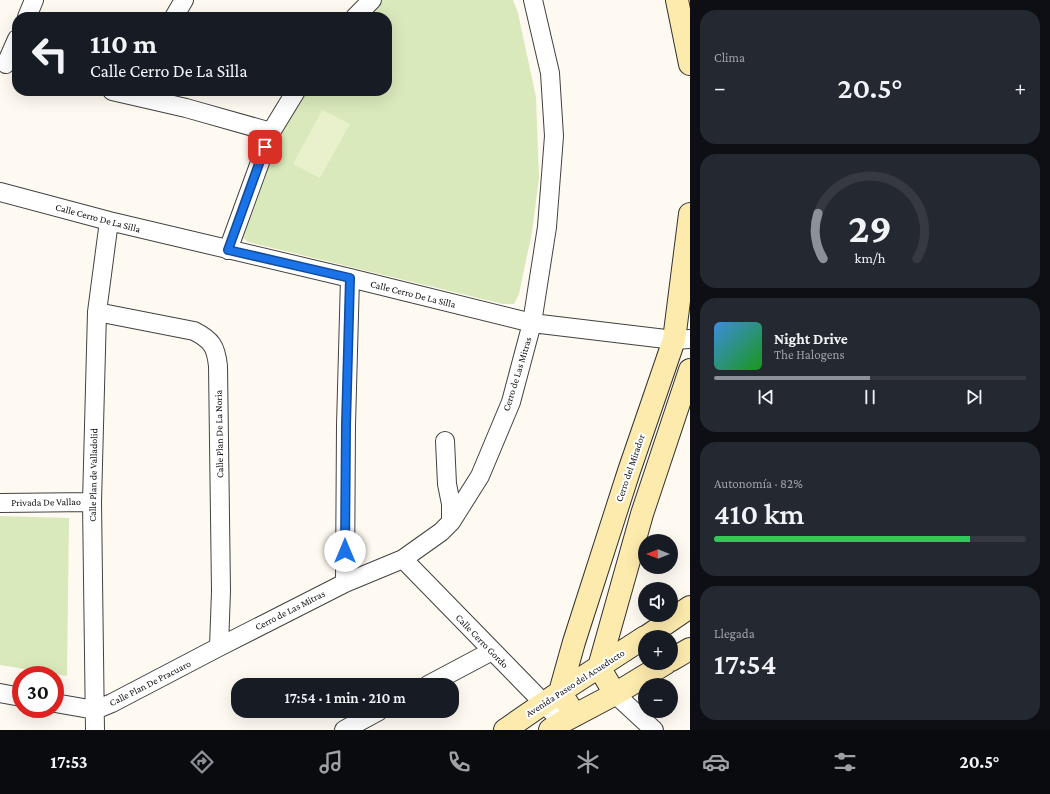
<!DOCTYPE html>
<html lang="es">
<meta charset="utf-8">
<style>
:root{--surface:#171b24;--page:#242831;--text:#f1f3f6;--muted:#9ea1a6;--line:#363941;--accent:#8c9099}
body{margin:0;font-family:"Crimson Pro",serif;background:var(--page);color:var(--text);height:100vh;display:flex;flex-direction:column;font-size:15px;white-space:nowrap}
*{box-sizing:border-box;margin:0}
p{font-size:13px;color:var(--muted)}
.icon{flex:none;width:22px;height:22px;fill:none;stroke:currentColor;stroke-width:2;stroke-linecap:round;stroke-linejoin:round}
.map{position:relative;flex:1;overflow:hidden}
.details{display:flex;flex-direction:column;gap:10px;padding:10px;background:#0d0f14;width:360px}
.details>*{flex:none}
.hud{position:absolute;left:12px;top:12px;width:380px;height:84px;border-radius:16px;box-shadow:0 4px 16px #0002;background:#171b24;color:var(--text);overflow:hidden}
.needle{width:26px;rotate:270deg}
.fabs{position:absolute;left:638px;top:534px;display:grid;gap:8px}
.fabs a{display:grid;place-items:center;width:40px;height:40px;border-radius:50%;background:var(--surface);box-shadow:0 4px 16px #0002;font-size:20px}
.speed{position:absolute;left:12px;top:666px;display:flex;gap:8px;font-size:20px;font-weight:700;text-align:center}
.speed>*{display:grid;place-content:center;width:52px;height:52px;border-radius:50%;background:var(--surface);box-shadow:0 4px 16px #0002;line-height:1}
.speed .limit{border:6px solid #d22;background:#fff;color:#111}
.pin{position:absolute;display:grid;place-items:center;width:34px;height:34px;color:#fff;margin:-17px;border-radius:8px;box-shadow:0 2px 6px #0006}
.me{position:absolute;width:44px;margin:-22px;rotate:0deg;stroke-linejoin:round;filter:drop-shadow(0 0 3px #0008)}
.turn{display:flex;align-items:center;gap:14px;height:84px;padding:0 12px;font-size:18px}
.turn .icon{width:52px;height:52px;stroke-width:2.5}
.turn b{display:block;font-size:28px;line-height:34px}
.big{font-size:30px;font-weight:600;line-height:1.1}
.details .tile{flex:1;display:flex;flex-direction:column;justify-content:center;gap:6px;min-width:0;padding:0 14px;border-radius:16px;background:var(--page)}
.details .dial{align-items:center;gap:0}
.dial svg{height:104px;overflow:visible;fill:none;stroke:var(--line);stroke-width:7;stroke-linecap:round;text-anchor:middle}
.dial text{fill:var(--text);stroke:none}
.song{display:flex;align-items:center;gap:12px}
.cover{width:48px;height:48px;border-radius:6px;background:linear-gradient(135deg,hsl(210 70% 55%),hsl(120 70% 35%))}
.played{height:4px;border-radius:2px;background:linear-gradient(90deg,var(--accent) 50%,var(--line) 50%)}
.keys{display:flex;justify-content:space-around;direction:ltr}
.heat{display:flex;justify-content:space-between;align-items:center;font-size:22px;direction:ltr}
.charge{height:6px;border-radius:3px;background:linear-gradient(90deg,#34c759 82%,var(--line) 0)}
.trip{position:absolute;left:231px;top:678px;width:228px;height:40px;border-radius:16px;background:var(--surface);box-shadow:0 4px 16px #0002;font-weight:600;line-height:40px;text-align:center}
.menu{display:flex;height:64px;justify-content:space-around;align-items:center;background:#090b0e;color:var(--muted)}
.menu .icon{width:28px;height:28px}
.menu .current{color:var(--accent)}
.menu b{font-size:18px;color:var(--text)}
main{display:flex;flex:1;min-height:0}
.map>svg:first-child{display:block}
.green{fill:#d9e9bb}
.pitch{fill:#e8f0cc}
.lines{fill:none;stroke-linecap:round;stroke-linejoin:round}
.street-casing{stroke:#424242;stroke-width:20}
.secondary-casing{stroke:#313131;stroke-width:24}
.street{stroke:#fff;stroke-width:18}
.secondary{stroke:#fdeaad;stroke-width:22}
.route-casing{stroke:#114b97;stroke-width:10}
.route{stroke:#1a73e8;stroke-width:7}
.labels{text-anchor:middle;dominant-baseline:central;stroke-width:4;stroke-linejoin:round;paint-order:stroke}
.street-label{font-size:10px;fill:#0f0f0f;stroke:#fff}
</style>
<main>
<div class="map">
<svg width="690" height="730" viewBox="0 0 690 730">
<rect width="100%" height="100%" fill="#fffaf1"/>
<path class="green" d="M378 0H513L518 13 536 97 539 178 532 232 519 294 514 304H503L248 242 239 235 275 132 302 91H387V17H362Z
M0 516 69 518 67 676 0 665Z"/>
<path class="pitch" d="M322 110 350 124 320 178 293 164Z"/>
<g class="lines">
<g class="street-casing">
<path id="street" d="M27 17 34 0
M174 17 184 0
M355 17 372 0
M6 64 17 39
M112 91 186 108 271 132
M0 192 109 221 350 278 532 323 674 340 690 339
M228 250 271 132 296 91
M97 312 194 331C212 340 216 347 218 366L221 591 219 647
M445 441 447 484 451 504V522
M0 503 92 502
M403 559 562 722
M345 583 346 425 350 278
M428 685 492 651
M0 693 21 697
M615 694 654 730
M55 703 95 710 112 703 219 647 345 583 403 559 441 532 451 522 480 476 511 402 532 323 547 227 554 136 550 73 533 0
M95 730 92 502 97 312 109 221
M344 730 379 711"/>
</g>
<g class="secondary-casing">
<path id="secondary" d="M677 0 690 64
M646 637 690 607
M671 660 690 649
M615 694 599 667 642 514 690 370
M575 715 560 692 574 642 629 471 674 340 690 214
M505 730 560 692 645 637
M550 730 562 722 615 694 666 663"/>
</g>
<use href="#street" class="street"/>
<use href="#secondary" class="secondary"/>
</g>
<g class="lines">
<g class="route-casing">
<path id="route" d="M265 147 228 250 350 278 346 425 345 551"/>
</g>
<use href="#route" class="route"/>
</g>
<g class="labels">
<g class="street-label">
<text transform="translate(98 218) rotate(15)">Calle Cerro De La Silla</text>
<text transform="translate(413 294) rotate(14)">Calle Cerro De La Silla</text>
<text transform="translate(517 374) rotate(-73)">Cerro de Las Mitras</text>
<text transform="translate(219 434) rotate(-91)">Calle Plan De La Noria</text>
<text transform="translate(630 468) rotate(-71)">Cerro del Mirador</text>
<text transform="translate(93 475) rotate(-89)">Calle Plan de Valladolid</text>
<text transform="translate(46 502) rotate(-1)">Privada De Vallao</text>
<text transform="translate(290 610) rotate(-27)">Cerro de Las Mitras</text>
<text transform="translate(482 641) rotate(46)">Calle Cerro Gordo</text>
<text transform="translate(150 683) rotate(-27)">Calle Plan De Pracuaro</text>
<text transform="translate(575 683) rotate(-33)">Avenida Paseo del Acueducto</text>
</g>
</g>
</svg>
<div class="fabs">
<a><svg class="needle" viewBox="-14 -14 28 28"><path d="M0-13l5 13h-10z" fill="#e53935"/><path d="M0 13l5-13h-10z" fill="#9ea1a6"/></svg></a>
<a><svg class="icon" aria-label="sound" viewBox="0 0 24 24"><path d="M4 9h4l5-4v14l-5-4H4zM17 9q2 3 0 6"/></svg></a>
<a>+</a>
<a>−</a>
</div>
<div class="speed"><div class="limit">30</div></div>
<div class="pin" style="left:265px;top:147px;background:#d93025"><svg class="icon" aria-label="arrive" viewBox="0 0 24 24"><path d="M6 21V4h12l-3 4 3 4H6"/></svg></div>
<svg class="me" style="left:345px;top:551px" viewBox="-20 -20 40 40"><circle r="19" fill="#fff"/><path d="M0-13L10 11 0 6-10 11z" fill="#1a73e8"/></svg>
<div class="trip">17:54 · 1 min · 210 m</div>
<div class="hud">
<div class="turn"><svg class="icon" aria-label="left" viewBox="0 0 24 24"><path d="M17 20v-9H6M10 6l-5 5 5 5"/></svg><div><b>110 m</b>Calle Cerro De La Silla</div></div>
</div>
</div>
<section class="details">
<div class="tile"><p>Clima</p>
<div class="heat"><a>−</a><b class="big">20.5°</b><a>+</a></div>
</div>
<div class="tile dial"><svg viewBox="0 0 100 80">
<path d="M14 69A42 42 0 1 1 86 69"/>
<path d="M14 69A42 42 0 0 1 10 34" stroke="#8c9099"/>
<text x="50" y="56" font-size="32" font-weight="700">29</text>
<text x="50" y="72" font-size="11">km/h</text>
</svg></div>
<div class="tile">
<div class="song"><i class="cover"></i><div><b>Night Drive</b><p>The Halogens</p></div></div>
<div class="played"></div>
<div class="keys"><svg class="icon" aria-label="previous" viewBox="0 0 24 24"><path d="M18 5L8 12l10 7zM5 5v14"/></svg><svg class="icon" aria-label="pause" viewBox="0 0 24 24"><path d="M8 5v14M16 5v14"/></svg><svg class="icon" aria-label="next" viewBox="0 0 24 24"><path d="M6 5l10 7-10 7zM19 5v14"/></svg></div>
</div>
<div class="tile"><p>Autonomía · 82%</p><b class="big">410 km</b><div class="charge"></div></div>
<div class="tile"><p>Llegada</p><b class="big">17:54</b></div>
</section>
</main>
<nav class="menu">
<b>17:53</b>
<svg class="icon current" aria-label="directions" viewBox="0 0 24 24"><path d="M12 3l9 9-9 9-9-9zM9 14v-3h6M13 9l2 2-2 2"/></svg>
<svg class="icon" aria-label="music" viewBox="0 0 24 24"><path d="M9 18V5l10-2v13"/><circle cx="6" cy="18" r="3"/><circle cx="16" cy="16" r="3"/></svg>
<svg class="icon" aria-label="phone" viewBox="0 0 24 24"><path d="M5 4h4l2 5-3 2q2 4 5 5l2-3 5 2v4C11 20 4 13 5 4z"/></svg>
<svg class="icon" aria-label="climate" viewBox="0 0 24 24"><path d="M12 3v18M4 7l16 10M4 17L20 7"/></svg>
<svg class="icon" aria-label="car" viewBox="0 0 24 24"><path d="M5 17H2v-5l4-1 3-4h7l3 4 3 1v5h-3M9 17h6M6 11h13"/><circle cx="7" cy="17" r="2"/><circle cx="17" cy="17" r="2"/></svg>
<svg class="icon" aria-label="filters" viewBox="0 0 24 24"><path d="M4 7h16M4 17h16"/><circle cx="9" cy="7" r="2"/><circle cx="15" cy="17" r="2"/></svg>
<b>20.5°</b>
</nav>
